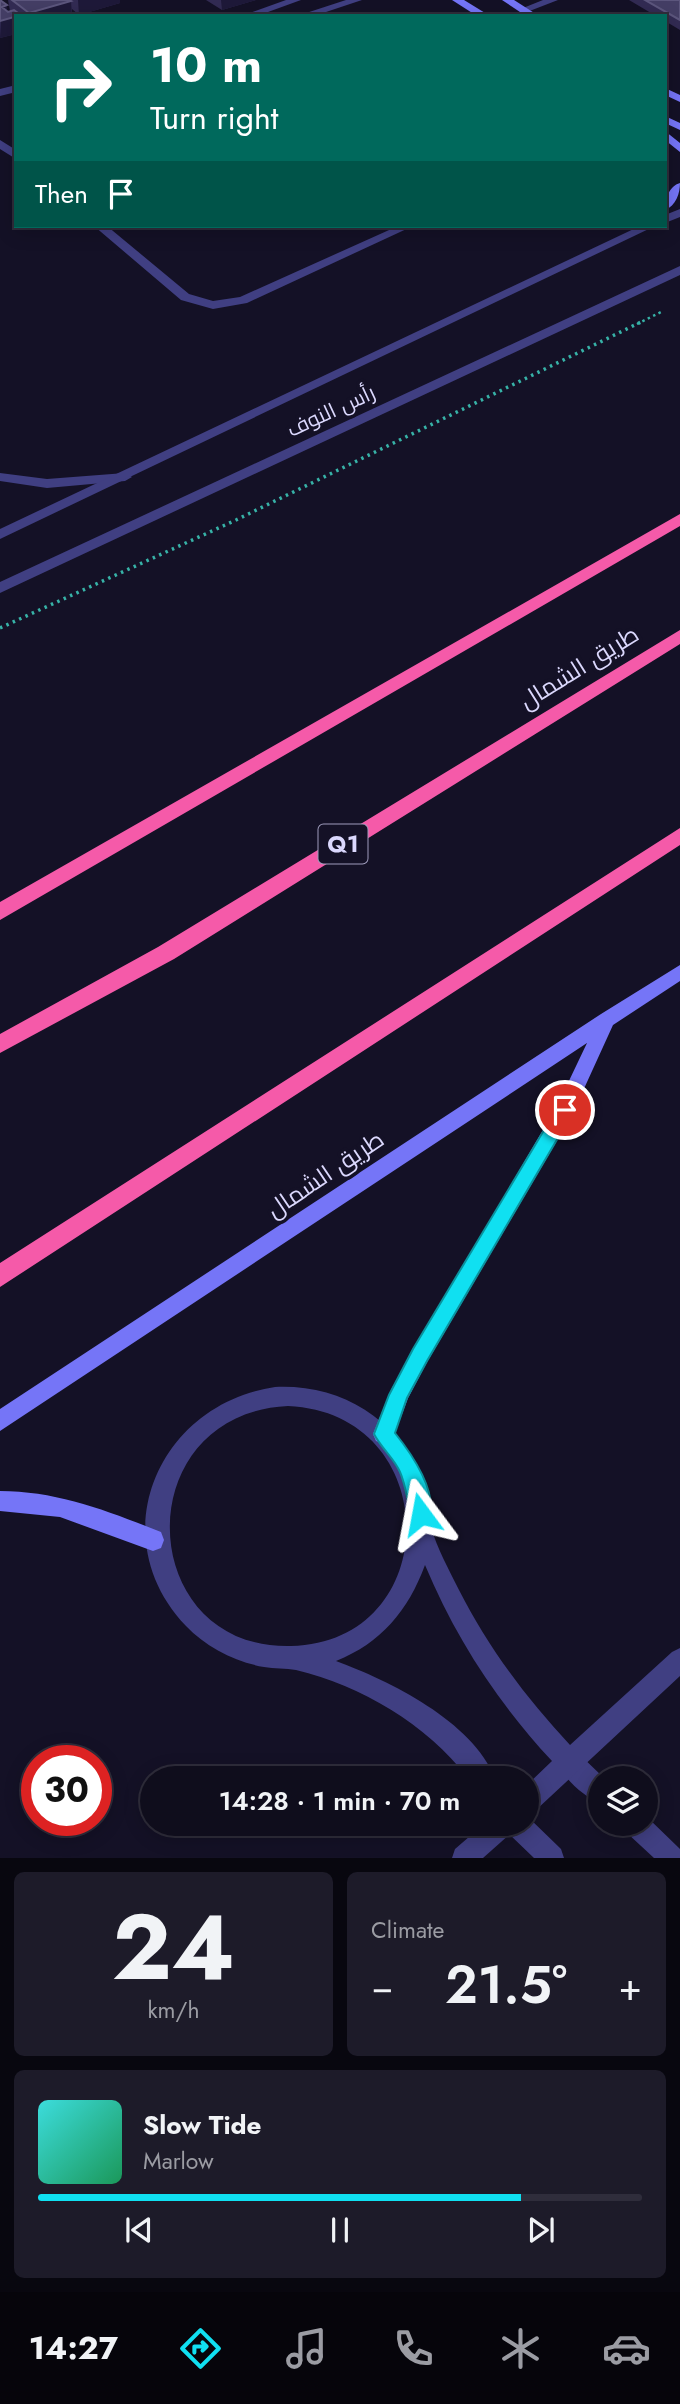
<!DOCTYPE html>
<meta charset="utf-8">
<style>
:root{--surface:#0f0d1c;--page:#1d1b29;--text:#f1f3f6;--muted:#9b9ca3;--line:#2f2d3b;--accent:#10e0f1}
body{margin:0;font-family:Jost,Cairo,sans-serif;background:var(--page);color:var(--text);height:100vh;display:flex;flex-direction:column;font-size:26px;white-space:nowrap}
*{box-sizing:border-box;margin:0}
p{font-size:23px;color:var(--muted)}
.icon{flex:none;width:38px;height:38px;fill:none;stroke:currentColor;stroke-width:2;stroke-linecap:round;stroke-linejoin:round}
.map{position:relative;height:1858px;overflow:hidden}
.panel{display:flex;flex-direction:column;gap:14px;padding:14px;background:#08070f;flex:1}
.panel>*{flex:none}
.guide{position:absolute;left:14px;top:14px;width:653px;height:214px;border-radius:0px;box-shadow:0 4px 18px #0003,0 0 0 2px var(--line);background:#00695c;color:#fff;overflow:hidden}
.buttons{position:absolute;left:588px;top:1766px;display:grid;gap:14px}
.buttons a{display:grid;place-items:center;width:70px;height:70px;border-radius:50%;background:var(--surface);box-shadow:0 4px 18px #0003,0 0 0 2px var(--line);font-size:35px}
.speed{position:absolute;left:21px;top:1745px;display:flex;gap:14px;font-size:35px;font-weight:700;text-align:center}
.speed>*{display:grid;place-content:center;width:91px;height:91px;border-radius:50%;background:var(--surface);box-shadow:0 4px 18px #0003,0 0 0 2px var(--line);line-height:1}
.speed .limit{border:10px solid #d22;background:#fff;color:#111}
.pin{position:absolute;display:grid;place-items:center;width:60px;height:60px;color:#fff;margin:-30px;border:4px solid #fff;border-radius:50%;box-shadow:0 2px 7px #0007}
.me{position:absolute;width:77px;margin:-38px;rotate:347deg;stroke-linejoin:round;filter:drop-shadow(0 0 5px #0008)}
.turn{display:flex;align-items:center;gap:24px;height:147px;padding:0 21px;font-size:32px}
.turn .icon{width:91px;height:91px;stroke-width:2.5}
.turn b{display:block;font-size:49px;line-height:60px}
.then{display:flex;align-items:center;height:66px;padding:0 21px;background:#0003;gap:14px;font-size:26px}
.big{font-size:52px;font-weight:600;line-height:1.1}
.panel .widget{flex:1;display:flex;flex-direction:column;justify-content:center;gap:10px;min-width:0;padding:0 24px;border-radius:10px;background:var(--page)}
.panel .dial{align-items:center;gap:0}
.dial b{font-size:91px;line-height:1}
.song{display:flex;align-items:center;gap:21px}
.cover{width:84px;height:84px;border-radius:10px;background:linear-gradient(135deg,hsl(180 70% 55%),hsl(150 70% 35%))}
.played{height:7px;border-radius:4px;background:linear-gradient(90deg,var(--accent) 80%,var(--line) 80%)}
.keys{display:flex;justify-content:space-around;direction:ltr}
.heat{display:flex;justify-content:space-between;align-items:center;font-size:38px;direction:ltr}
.panel .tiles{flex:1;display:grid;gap:14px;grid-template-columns:1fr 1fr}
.widget:last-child{grid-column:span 2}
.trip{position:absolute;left:140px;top:1766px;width:399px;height:70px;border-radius:35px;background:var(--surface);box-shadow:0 4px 18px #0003,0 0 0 2px var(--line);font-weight:600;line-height:70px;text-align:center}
.tabs{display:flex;height:112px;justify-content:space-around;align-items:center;background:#06050b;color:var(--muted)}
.tabs .icon{width:49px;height:49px}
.tabs .active{color:var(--accent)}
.tabs b{font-size:32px;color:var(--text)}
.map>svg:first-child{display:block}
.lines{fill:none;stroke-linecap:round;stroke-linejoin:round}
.path-far1{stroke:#37b2a7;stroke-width:2.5;stroke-dasharray:2.5 3.5;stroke-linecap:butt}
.path{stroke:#37b2a7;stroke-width:3.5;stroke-dasharray:2.5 4.5;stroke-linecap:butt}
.service{fill:#403f82;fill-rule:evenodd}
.minor{fill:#403f82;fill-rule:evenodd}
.tertiary{fill:#403f82;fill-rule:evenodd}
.secondary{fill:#7575f7;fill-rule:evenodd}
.motorway{fill:#f55aa9;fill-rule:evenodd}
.wall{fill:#322b53}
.shaded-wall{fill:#1e1939}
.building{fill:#443e65;stroke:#5c567d;stroke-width:2}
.route{fill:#10e0f1;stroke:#0a929d;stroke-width:2}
.labels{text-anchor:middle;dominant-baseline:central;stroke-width:7;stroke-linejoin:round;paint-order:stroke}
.far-street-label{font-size:21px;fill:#dbd8fd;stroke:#141126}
.shield{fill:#141126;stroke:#9f9cbc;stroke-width:2}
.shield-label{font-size:23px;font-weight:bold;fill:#dbd8fd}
.street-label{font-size:24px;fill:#dbd8fd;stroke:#141126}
</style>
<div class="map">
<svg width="680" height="1858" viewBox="0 0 680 1858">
<rect width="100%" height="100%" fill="#141126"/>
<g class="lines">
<path class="path-far1" d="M637 324 663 311"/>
<path class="path" d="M0 628 236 520 641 322"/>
<path class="service" d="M543 0H558L527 12 518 10Z
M569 1750 578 1753 604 1778H600V1803C584 1797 563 1778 557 1762L560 1753Z
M527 1816 561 1849 564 1858H534L508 1833 505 1824H527Z
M646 1816 680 1849V1858H654L627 1833 624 1824H646Z"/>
<path class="minor" d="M286 0H301L257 16H241Z
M346 0H362L314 16 300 15Z
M16 85V92L0 96V89Z
M0 140 16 150V159L0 149Z
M94 226H107L189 294 213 301 240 297 398 226H413L247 303 213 309 181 300Z
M0 473 47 479 125 473 132 477 125 481 47 488 0 481Z
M275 1387C338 1384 395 1416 419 1475 426 1492 426 1510 431 1527 437 1548 449 1570 459 1590 488 1647 526 1698 570 1745L672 1652 680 1648V1676L536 1810 527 1813V1785L552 1761C498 1703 456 1639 425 1565 408 1611 381 1643 336 1661 390 1681 472 1721 495 1778H468C426 1724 362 1686 296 1670 286 1668 274 1669 264 1667 235 1662 206 1647 186 1626 101 1537 158 1404 275 1387ZM288 1406C446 1413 445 1643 291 1646 134 1650 126 1414 288 1406Z
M484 1824H514L511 1833 483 1858H452L455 1849Z"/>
<path class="tertiary" d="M680 209V217L665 223V215Z
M640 226H655L0 539V529Z
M680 266V275L0 593V582Z"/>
<path class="secondary" d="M452 0H464L490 16H477Z
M502 0H514L539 16H526Z
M665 88 680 95V102L665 95Z
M665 116 680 123V130L665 123Z
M665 131 680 143V152L665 140Z
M680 183C680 193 676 206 665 210 665 199 669 186 680 183Z
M680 965V981L613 1025 572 1115 427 1362 408 1398 392 1441 384 1444 376 1441 373 1434 392 1388 557 1106 587 1043 0 1431V1409L601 1014Z
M0 1491C57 1491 108 1511 161 1532L164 1540 161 1548 153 1551 60 1517 0 1511Z"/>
<path class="motorway" d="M680 514V526L0 920V902Z
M680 630V644L174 959 0 1053V1034L158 947Z
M680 828V845L0 1287V1263Z"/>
</g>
<path class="wall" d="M0 0 7 5V12L10 11 8 0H120V3L79 15 72 9V16H16V34L0 38Z
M206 0H256L222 10Z
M629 0H680V30L665 21V16H656Z"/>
<path class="shaded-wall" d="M78 0H120V3L79 15Z
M221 0H256L222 10Z
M71 1 72 16H30L29 13Z
M7 5 8 19 16 17V34L0 38 2 7Z"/>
<path class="building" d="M0 0 7 5 2 7 8 12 14 10 21 15 0 21Z
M12 0H69L71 1 29 13Z
M645 0H680V20Z"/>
<path class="route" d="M565 1102 572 1105 574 1110 572 1114 427 1361 407 1398 395 1433C411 1453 440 1494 428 1521L421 1524 414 1521C407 1505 407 1488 400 1472 394 1458 381 1448 374 1434L389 1395 413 1349 559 1105Z"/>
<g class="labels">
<g class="far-street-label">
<text transform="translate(331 411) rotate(-25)">رأس النوف</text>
</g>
<rect class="shield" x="318.5" y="824.5" width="49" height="39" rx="5"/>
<g class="shield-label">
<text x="343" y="844">Q1</text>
</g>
<g class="street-label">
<text transform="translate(579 667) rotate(-32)">طريق الشمال</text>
<text transform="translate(325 1174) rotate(-34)">طريق الشمال</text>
</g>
</g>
</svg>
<div class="buttons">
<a><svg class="icon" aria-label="layers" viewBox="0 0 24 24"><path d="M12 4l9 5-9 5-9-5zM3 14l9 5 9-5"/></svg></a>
</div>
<div class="speed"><div class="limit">30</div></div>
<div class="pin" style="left:565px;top:1110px;background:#d93025"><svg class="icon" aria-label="arrive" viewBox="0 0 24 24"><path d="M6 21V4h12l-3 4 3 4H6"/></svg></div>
<svg class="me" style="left:421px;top:1514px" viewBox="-20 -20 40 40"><path d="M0-17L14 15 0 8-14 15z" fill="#10e0f1" stroke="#fff" stroke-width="4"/></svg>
<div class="trip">14:28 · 1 min · 70 m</div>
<div class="guide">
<div class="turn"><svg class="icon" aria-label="right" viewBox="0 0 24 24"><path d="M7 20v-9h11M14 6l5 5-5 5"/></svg><div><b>10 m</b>Turn right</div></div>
<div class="then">Then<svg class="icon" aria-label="arrive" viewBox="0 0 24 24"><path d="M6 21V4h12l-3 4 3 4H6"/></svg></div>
</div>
</div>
<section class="panel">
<div class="tiles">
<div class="widget dial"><b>24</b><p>km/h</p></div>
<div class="widget"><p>Climate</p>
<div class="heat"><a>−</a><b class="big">21.5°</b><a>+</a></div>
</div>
<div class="widget">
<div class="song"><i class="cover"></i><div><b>Slow Tide</b><p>Marlow</p></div></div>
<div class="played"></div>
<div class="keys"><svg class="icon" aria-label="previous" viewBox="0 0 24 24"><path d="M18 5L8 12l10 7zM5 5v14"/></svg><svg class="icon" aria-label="pause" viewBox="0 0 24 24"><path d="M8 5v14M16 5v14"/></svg><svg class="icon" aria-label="next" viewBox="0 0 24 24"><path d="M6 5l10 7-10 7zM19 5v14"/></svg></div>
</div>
</div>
</section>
<nav class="tabs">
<b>14:27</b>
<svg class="icon active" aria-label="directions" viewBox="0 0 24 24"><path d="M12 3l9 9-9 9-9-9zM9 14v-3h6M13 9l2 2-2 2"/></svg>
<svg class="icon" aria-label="music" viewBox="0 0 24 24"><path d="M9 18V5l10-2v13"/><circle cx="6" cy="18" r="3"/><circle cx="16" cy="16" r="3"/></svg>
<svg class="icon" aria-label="phone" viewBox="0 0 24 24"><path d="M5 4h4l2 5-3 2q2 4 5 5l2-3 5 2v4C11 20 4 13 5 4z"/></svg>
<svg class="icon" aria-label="climate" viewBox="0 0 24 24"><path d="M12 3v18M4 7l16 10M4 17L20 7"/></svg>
<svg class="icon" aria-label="car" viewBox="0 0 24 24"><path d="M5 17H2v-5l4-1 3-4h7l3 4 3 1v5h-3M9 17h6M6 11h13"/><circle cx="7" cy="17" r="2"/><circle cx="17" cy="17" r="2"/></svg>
</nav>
